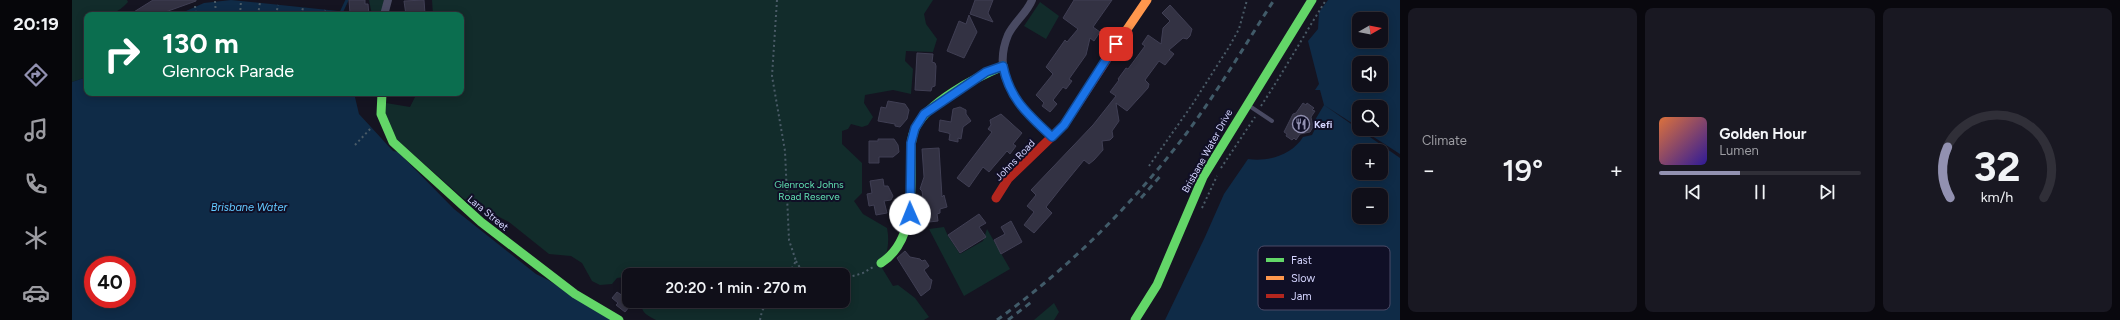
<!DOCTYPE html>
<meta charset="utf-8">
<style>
:root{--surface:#100f19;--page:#191822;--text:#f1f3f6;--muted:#9c9ca2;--line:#302f38;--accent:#9291b1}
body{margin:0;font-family:Figtree,sans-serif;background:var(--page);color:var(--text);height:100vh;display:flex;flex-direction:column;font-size:15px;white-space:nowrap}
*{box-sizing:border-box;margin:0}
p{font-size:13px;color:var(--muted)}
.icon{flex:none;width:22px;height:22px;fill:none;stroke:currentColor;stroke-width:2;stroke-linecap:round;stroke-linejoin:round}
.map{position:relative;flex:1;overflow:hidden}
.panel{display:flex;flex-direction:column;gap:8px;padding:8px;background:#09080e;width:720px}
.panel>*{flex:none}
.hud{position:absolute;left:12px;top:12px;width:380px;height:84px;border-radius:8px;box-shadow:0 2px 10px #0003,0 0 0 1px var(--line);background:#0b6e4f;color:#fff;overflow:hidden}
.needle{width:26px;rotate:81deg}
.controls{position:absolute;left:1280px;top:12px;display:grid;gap:8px}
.controls a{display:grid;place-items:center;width:36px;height:36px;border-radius:8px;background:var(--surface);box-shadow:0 2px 10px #0003,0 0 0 1px var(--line);font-size:20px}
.speed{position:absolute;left:12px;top:256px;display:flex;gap:8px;font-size:20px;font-weight:700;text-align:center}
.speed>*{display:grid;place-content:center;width:52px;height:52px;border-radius:50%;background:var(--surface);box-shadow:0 2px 10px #0003,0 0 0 1px var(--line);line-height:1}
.speed .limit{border:6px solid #d22;background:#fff;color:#111}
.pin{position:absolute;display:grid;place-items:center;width:34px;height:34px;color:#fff;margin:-17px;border-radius:8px;box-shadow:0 2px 6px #0006}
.me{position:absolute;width:44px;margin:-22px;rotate:359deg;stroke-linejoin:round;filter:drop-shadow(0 0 3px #0008)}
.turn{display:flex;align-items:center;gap:14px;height:84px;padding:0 12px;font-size:18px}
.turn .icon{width:52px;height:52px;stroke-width:2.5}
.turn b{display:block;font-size:28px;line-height:34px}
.big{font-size:30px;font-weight:600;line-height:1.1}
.panel .tile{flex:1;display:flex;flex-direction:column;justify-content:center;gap:6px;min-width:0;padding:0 14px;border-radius:8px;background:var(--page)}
.panel .dial{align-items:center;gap:0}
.dial svg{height:104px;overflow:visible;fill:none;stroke:var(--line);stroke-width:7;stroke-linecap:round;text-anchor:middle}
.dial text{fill:var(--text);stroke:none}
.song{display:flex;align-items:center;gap:12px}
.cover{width:48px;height:48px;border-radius:6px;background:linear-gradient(135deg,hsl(20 70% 55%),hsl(250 70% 35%))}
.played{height:4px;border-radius:2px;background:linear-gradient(90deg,var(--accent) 40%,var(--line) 40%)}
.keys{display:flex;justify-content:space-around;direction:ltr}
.heat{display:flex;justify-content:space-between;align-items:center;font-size:22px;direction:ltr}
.panel .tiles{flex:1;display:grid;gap:8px;grid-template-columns:repeat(3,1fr)}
.trip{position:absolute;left:550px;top:268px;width:228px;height:40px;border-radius:8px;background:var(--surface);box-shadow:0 2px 10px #0003,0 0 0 1px var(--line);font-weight:600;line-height:40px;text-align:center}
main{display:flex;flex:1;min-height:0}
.menu{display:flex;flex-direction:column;width:72px;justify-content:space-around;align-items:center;background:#06060a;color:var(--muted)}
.menu .icon{width:28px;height:28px}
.menu .on{color:var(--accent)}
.menu b{font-size:18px;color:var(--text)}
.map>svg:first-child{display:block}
.green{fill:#122c2b}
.water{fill:#0f2b47;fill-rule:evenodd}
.pier{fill:#151421}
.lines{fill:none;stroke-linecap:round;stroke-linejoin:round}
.stream{stroke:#0f2b47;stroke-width:3}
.building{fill:#333243;stroke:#403f54}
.path{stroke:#4a5b67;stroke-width:2;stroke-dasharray:2 3;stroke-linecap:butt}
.lane{stroke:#494a62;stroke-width:4}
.street{stroke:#494a62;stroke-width:8}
.fast{stroke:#63d668;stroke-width:9}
.slow{stroke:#ff974d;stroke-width:9}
.jam{stroke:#b3261e;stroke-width:9}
.rail{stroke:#415b69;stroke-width:3;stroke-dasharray:6 5;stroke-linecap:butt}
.route-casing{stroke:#114b97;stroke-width:10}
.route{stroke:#1a73e8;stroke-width:7}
.labels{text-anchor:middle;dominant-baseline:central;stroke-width:4;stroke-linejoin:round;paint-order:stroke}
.poi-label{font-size:10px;font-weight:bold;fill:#d5d5ff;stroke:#100f26;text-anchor:start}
.street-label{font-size:10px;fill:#d5d5ff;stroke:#100f26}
.park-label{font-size:10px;fill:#60e0b1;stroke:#100f26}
.water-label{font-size:11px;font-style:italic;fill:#63c9ff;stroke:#100f26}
.key{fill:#100f26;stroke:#4b4a67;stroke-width:1}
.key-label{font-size:11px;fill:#d5d5ff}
</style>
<main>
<nav class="menu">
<b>20:19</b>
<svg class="icon on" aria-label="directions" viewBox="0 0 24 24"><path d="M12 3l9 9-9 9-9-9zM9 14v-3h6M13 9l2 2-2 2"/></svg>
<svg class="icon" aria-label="music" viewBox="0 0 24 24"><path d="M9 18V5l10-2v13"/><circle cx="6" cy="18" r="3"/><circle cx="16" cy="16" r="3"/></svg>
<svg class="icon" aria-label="phone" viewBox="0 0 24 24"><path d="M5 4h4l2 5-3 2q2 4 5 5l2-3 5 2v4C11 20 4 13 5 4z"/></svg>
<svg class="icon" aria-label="climate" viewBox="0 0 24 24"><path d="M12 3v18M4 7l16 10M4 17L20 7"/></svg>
<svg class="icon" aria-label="car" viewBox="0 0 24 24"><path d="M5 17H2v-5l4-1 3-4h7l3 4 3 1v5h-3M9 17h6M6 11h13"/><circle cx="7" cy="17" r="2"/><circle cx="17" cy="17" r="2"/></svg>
</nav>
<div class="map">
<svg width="1328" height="320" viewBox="0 0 1328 320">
<rect width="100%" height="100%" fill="#151421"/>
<path class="green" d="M0 0H55L56 2C42 17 35 15 15 15V77L0 82Z
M297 0H312L309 15H300Z
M360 0H861L852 14 854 24 865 39 861 52 834 51 833 61 841 69 839 94 821 90 793 95 792 103 801 117 796 125 790 127 779 124 776 129 770 131V144L790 163V193L782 201 791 214 815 228C818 242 815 254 810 268L821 286 826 285 843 298 857 317 852 320H584C575 315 568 313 570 301H771V275H557V281L552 277 545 278 540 284 528 285 520 281 510 263 499 256 477 254 437 222 392 199 325 140 313 115 314 103 338 107 345 93H389V15H361Z
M968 2 987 16 974 39 952 26Z
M872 227 876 236 888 254 911 241 915 229 938 269 892 296 857 229Z
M982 303 987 312 982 320H962Z"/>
<path class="water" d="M159 0 266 11V15H105L132 3Z
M1256 0H1328V320H1093L1133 237 1152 194 1176 159C1196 162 1220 155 1231 137L1240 135 1244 127 1243 120 1252 105 1248 90H1243L1247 84 1236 41 1246 29 1247 12ZM1287 19H1309V41H1287ZM1287 63H1309V85H1287ZM1287 107H1309V129H1287ZM1287 151H1309V173H1287ZM1287 195H1309V217H1287Z
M15 77V93H282L287 114 321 151 326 152 382 209 464 274 476 280 539 320H0V82ZM21 265H55V299H21Z"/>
<path class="pier" d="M1252 105 1328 154V158Z"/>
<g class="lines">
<path class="stream" d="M268 15 275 0"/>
</g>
<path class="building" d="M81 0H124V1L85 15H57Z
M277 0H293V4H296L297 15 278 14Z
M352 0 353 14 334 15 332 1Z
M903 0H921L916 13 921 22 898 14Z
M1002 0H1040L1021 27 1028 32 1022 41 1018 38 1014 55 997 79 1000 81 994 89 991 87 981 100 985 104 978 112 970 106 972 103 964 95 981 74 974 67 993 40 995 42 1006 29 991 18Z
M1098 5 1120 29 1118 36 1115 39 1111 38 1097 50 1102 54 1093 65 1087 61 1073 80 1077 84 1076 88 1055 111 1044 103 1047 121 1040 131 1041 137 1038 140 1030 141 1031 150 1022 160 1017 164 1012 160 989 188 974 207 980 213 962 233 952 225 962 212 955 206 964 195 959 190 1021 125 1044 96 1038 92 1047 80 1046 79 1054 68 1056 69 1073 46 1070 44 1076 35 1089 44 1091 28 1098 21 1090 13Z
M897 15 905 32 892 58 875 51 887 21 894 24Z
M845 53 861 54 860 62 863 63 864 66 863 86 860 87 859 91 843 90Z
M816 101 833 104 837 110 835 119 828 127 823 126V124L806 121 809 107 814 108Z
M1231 103 1234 105 1235 103 1242 108 1240 110 1243 111 1239 117 1241 127 1238 132 1228 134 1224 140 1222 138 1220 140 1214 136 1215 134 1212 132 1221 114 1224 113Z
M888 107 894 110V114L899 121 891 127 889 139 886 138V142L877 140 878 134 876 133 867 131 868 120 879 122 881 109Z
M929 114 950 133 941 144 944 146 938 154 935 151 917 172 911 167 897 187 885 178 920 132 916 129 919 125 918 120Z
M806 139H822L826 145 827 152 821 157H807V163H797V141H806Z
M867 148 870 197 872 195 875 207 868 209V213L865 214 866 221 857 222 855 211 844 213 852 205 850 191 848 189 852 177 850 149Z
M811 179 812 186H816L821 196 819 200 812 201 815 213 804 215 802 205 797 206 795 194 800 193 798 181Z
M907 214 914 223 907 227 914 237 888 253 876 235Z
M939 221 950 242 929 254 922 240 933 234 929 227Z
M833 251 838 257 848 259 850 261 853 260 857 266 852 270 858 279 860 280 858 289 849 296 825 258Z
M557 288V301H562L553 312 544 305 546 303 540 298 545 292 551 296Z"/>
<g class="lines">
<path class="path" d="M705 0 700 76 713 151 717 240 724 261 716 275
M143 1 144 15
M123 6 124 15
M168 15 169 1
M186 15 188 2
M204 15 206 5
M229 15 231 8
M251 15 253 10
M1189 106C1212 71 1232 35 1254 0
M283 145 300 127
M1077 166 1120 105 1157 47 1167 29 1175 0
M1149 168 1183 117
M1130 208 1145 176
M724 261 731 273 736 275
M771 279 791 273 801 267
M688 320 690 311 696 301"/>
<path class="lane" d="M1176 105 1200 121"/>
<path class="street" d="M960 0C955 13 942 22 936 35 917 80 952 109 980 137
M312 15 316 0"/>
<path class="fast" d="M310 93 309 114 321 142 409 222 503 294 547 320
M809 263C842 242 839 196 839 162 839 151 838 139 843 129 855 102 905 77 931 66
M1063 320 1085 285 1131 177 1240 0"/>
<path class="slow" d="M1045 44 1075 0"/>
<path class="jam" d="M924 198 936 179 992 125 1045 44"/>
<path class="rail" d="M1069 198 1090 174
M925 320C998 267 1060 205 1114 134 1146 91 1173 45 1202 0
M936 320 962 300"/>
</g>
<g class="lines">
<g class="route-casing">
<path id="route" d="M838 214 839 143 843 128 852 114 914 72 931 66C938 100 956 114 980 137L992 125 1044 44"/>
</g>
<use href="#route" class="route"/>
</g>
<defs>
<g id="restaurant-ring" transform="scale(0.9)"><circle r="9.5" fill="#100f26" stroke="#9291b1" stroke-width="1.5"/><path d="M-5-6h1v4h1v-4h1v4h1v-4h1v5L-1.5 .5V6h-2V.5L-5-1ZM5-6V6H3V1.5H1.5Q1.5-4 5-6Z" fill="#9291b1"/></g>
</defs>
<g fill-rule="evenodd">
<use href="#restaurant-ring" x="1229" y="124"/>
</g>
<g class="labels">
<g class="poi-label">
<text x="1242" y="124">Kefi</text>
</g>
<g class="street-label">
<text transform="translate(1135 151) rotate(-61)">Brisbane Water Drive</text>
<text transform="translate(943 160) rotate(-46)">Johns Road</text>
<text transform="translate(416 213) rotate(39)">Lara Street</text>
</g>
<g class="park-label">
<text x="737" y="184">Glenrock Johns<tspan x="737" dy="12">Road Reserve</tspan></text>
</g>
<g class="water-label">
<text x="177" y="207">Brisbane Water</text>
</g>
</g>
<rect x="1186" y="246" width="132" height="64" rx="6" class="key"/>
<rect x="1194" y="258" width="18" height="4" fill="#63d668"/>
<rect x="1194" y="276" width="18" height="4" fill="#ff974d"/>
<rect x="1194" y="294" width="18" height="4" fill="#b3261e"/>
<g class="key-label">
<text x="1219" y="264">Fast</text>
<text x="1219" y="282">Slow</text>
<text x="1219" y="300">Jam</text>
</g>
</svg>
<div class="controls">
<a><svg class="needle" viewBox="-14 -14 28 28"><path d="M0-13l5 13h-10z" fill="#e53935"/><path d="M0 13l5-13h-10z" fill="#9c9ca2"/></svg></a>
<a><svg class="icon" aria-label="sound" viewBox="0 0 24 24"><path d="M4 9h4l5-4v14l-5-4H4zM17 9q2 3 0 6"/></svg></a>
<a><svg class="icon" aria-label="search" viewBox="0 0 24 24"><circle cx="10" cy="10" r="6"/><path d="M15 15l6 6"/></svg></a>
<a>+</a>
<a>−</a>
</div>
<div class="speed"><div class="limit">40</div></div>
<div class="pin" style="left:1044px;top:44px;background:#d93025"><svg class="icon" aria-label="arrive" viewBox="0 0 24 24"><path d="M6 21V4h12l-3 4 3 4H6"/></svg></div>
<svg class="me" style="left:838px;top:214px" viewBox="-20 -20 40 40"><circle r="19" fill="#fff"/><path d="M0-13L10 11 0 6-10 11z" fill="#1a73e8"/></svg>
<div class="trip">20:20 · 1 min · 270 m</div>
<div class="hud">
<div class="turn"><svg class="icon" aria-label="right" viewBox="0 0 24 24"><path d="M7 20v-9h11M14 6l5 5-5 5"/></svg><div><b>130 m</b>Glenrock Parade</div></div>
</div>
</div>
<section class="panel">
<div class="tiles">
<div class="tile"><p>Climate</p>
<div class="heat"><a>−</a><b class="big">19°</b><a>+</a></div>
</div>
<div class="tile">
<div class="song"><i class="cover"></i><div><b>Golden Hour</b><p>Lumen</p></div></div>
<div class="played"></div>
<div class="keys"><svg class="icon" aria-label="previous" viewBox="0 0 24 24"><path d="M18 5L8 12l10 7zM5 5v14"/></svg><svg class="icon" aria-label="pause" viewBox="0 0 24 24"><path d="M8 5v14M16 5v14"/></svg><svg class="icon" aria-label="next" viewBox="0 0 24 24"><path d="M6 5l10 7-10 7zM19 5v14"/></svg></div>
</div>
<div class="tile dial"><svg viewBox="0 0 100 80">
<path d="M14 69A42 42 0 1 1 86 69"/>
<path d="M14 69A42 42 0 0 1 12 30" stroke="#9291b1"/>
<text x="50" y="56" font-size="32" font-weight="700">32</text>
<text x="50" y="72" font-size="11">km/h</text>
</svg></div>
</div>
</section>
</main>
